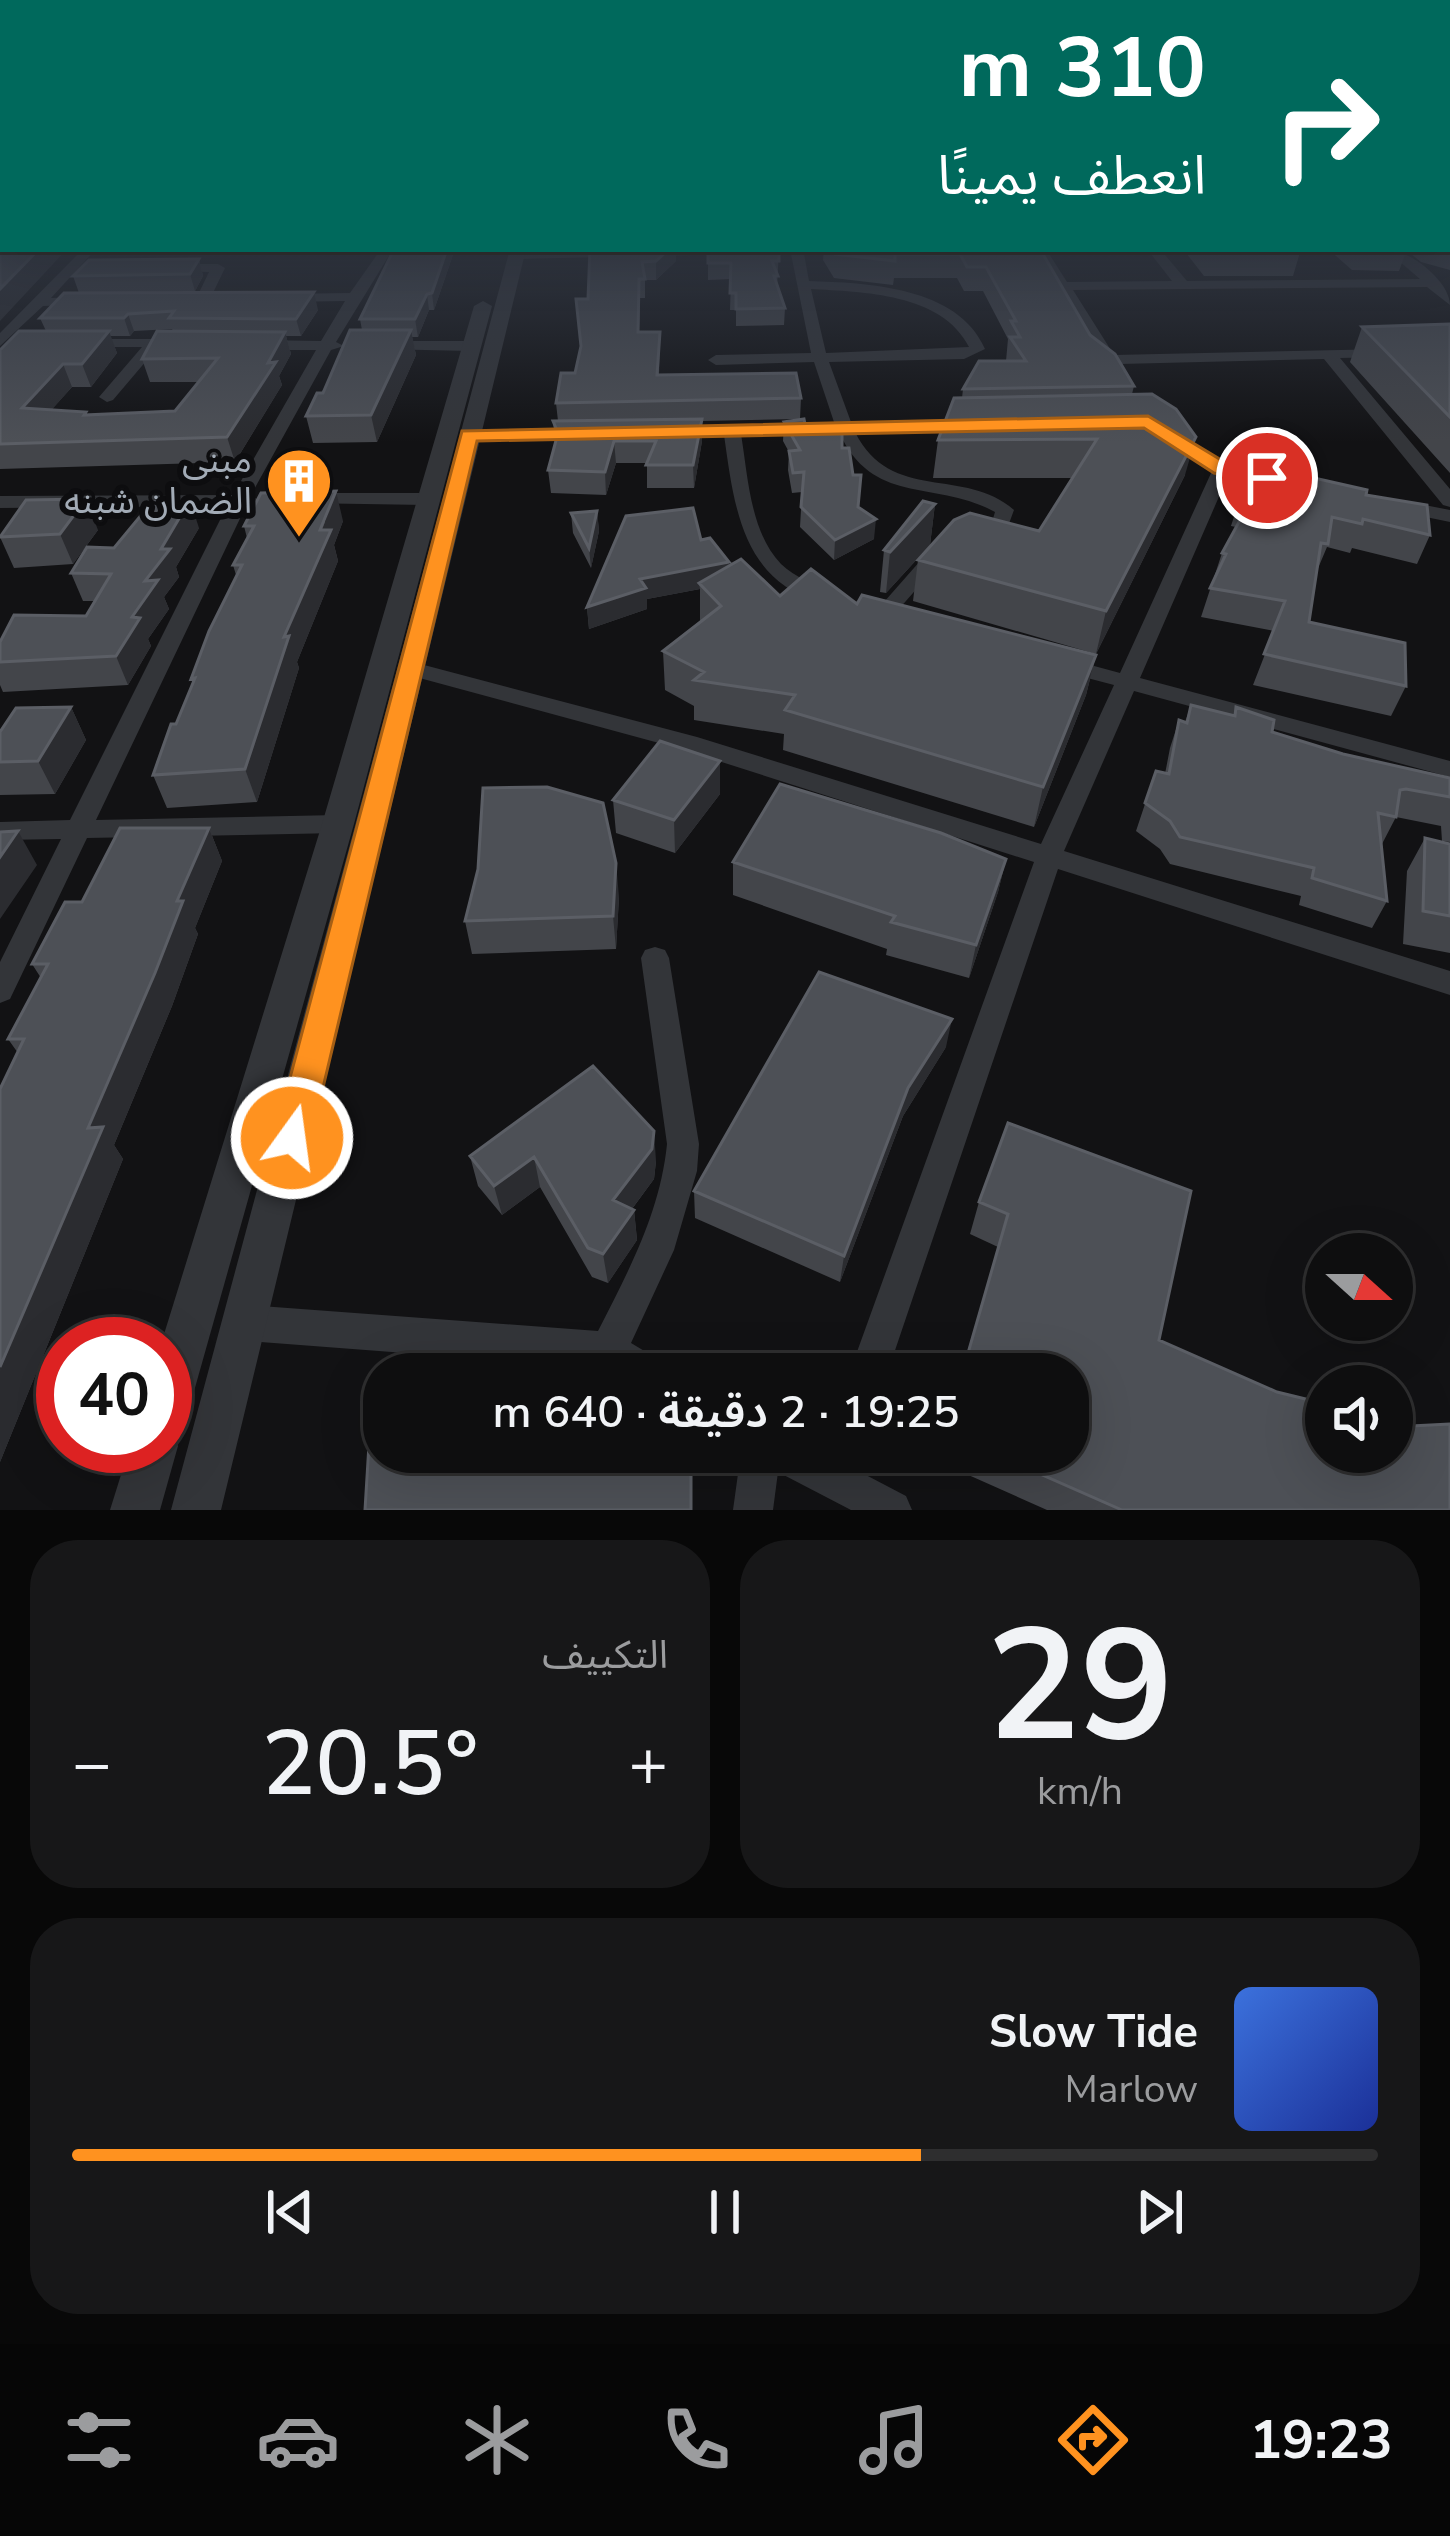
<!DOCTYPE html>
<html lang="ar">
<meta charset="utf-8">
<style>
:root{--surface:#0e0e0f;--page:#171718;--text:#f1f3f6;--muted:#9b9c9e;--line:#2e2e2f;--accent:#ff921f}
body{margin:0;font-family:"Nunito Sans","Noto Sans Arabic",sans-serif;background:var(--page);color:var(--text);direction:rtl;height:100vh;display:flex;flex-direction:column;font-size:45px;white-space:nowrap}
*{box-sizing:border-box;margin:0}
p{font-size:39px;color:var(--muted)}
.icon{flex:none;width:66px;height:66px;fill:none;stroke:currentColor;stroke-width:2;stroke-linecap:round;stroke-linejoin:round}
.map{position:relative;height:1510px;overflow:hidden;direction:ltr}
.panel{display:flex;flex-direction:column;gap:30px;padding:30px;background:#080808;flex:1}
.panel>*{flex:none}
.top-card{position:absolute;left:0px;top:0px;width:1452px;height:252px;box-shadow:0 12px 48px #0002,0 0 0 3px var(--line);direction:rtl;background:#00695c;color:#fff;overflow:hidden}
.needle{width:78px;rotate:111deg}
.controls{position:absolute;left:1305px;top:1233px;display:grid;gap:24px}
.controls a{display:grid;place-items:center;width:108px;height:108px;border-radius:50%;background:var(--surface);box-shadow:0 12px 48px #0002,0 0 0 3px var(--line);font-size:60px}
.speed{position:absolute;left:36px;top:1317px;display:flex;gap:24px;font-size:60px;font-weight:700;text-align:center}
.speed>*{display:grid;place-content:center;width:156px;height:156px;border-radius:50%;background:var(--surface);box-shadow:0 12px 48px #0002,0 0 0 3px var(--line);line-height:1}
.speed .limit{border:18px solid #d22;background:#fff;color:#111}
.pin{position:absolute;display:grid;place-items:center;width:102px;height:102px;color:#fff;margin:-51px;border:6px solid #fff;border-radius:50%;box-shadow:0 3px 12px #0007}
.me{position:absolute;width:132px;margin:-66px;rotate:14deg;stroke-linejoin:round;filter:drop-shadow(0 0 9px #0008)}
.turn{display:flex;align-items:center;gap:42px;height:252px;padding:0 48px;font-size:54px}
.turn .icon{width:156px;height:156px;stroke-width:2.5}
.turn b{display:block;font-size:84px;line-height:102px}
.big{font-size:90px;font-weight:600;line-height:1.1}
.panel .tile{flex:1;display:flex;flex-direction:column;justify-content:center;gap:18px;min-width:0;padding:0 42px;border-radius:48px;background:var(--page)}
.panel .dial{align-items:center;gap:0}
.dial b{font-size:156px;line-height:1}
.song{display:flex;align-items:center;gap:36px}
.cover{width:144px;height:144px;border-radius:18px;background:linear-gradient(135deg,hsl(220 70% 55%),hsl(230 70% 35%))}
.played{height:12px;border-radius:6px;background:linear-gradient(90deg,var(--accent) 65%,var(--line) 65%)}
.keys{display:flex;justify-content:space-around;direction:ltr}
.heat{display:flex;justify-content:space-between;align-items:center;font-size:66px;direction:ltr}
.panel .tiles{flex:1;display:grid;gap:30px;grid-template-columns:1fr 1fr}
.tile:last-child{grid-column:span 2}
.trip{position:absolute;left:363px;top:1353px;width:726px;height:120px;border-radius:48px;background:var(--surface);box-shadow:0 12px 48px #0002,0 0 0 3px var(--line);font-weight:600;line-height:120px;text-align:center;direction:rtl}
.dock{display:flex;height:192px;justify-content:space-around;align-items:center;background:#060606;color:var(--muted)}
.dock .icon{width:84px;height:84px}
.dock .current{color:var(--accent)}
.dock b{font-size:54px;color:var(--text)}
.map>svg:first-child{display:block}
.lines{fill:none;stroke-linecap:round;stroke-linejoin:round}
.minor{fill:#333539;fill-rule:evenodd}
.tertiary{fill:#333539;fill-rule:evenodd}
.wall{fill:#43454a;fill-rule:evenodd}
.shaded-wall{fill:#2b2c30}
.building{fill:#4d5056;stroke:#5b5e65;stroke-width:3}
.route{fill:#ff921f;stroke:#a65f14;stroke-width:3}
.labels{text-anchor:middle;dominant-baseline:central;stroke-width:12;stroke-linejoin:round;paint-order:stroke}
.far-poi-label{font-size:36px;fill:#a2abb6;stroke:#0d0d0f;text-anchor:end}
</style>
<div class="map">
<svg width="1450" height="1510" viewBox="0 0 1450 1510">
<rect width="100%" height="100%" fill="#121214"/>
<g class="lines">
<path class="minor" d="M83 249H96L51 298 87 297 92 298V304L43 306 0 346V333Z
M381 249H393L336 342 344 346 331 350 251 495 258 500 246 506 96 820 338 815 347 818 351 824 347 830 338 833 87 838 10 999 0 1003V962L61 839 0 840V822L70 820 227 506 0 508V496L233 495 316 350H257L249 345 257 340 321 341 345 301 284 302 277 298 284 294 350 293Z
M742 249 736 254 517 259 510 255 517 251Z
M863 249 857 253 804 254 809 281C866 283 958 286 985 349L964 359 829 362 851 422 976 419 984 424 976 429 855 432C891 504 965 466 1014 510L1007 529 984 539H970V531L992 522 995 512C935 479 873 507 839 432L741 434C748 476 750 532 781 564 795 578 815 583 829 596L819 602C741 579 734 504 724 435L669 436 661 431 669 426 834 422 814 362 716 365 708 360 716 355 811 353 791 254 777 250ZM811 289C862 292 942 293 969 347L826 353Z
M1034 249H1046L1067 282 1172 281 1147 249H1160L1187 281 1420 279 1385 249C1409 249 1450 281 1450 305L1427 287 1073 290 1114 355 1387 349 1390 352 1382 357 1340 358 1450 489V507L1443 505 1324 359 1120 364 1118 369H1108Z
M165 264H218L225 268 210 299 203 303 196 299 209 272 170 271 163 267Z
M180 339 187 343 185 346 158 347 113 400 107 402 99 397 142 347H83L76 343 83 339Z
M383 341H471L479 346 471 351 378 349 375 346Z
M586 428 592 429V437L469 441 460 436 469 431Z
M1161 430H1173L1228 465 1289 477 1292 481 1283 486 1228 476 1140 678 1450 761V777L1134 691 1064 851 1450 971V995L1058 869 887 1374H849L1034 862 681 749 401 673 398 668 409 661 697 737 1041 844 1114 685 1053 669 1050 664 1061 657 1120 673 1212 471 1161 438Z
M308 493H426L435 499 426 505 301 503 299 499Z
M1399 500 1450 510V522L1392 510V502Z
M935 550 942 552V560L891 618H877L874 614 877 610 928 552Z
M655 947 665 950 669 958 699 1144 697 1171 674 1250 631 1343 661 1361 667 1374H613L603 1368 247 1341 234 1336 229 1323 234 1310 247 1305 598 1331C629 1270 660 1213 667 1144L641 958 645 950Z
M741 1452H822L906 1496 912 1510H851L778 1472 773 1510H733Z"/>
<path class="tertiary" d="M510 249H526L221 1510H171Z
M483 301 492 306 354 824 189 1409 182 1426 172 1430 178 1446 160 1510H110L130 1446H165V1344H161L322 824 474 306Z"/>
</g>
<path class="wall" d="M1450 231V270L1421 262 1405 249H1449Z
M394 249H455L434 310H429L418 337H412L416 355 377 442 313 443 306 416 362 330 360 319Z
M590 249H676V261L656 280H645V298H640L639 332H660L659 375 801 398 800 419 702 421V441L694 488H647V463H616L606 495 551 493 548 470 555 443 553 421H558L556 403 575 373 581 348 588 299Z
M708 249H779L777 287 785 308 784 325 736 326V310H730L731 279 708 280Z
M824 249H1040L1090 335 1134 386 1132 394 1185 475 1096 654 913 601 918 560 1039 531 1072 478H933L938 440 962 398 963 389 1006 361 1008 339 983 291H964L957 278H894L893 285 834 278 823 260Z
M1183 249H1301L1293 276H1204Z
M1328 249H1404L1406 252 1399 271 1352 270Z
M199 259 203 276 195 291 84 293 318 310 301 336H286L291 354 279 376 282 385 235 462 0 469V350L46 331 40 318 79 293 73 276ZM172 329 173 331 142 359 150 382H199L175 411 87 415 86 412 51 410 72 387H91L117 353 110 336H130L134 331Z
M1450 324V473L1350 362 1362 327Z
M784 422 805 424 842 448 858 507 874 539 834 560 800 527 802 492 792 493 788 470 789 452 783 441Z
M1366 495 1430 535 1417 564 1352 548 1350 553 1327 547 1316 573 1309 622 1406 686 1391 716 1253 685 1274 631 1201 617 1222 553 1236 527 1231 526 1240 498Z
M935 504 930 545 886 593 880 592 884 550Z
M597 511 599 531 591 568 573 533 571 513Z
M343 521 334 545 338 561 297 662 299 668 257 802 167 808 153 775 193 684 191 679 236 575 233 565 247 538 244 526Z
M199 528 176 567 179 577 164 597 169 609 148 639 151 646 128 685 3 692 0 685V642L86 616 95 601H83L71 573Z
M98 530 73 564 14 568 0 537Z
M701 540 729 562V566L780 596 857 604 1096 655 1086 695 1034 827 783 750 784 734 694 720V706L665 690 663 651 700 622V589L647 599V609L589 629 587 607Z
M1191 705 1233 716 1236 707 1272 732 1343 754 1450 778V842L1442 841 1441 826 1396 817 1382 844 1387 901 1372 928 1299 905 1301 896 1170 864 1160 849 1136 831 1156 771 1165 774 1170 748 1179 720 1185 722Z
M71 707 86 740 55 794 0 795V732Z
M720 761V794L675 853 616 833 613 800Z
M209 828 222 861 195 928 198 934 172 1006 114 1145 123 1159 0 1462V1089L18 1053 8 1039 41 978 32 964 82 902Z
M1425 838 1450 844V953L1403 944 1407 871Z
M1006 859 998 892 969 978 886 955 887 949 733 895V862Z
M619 897 616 949 472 954 465 921Z
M946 1047 903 1116 840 1282 695 1218 694 1191Z
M1008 1123 1159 1340 1450 1510H1047L937 1461 939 1452H1068V1374H961L998 1247 970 1234 979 1202Z
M470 1156 656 1161 654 1179 632 1209 634 1210 637 1240 608 1283 592 1277 540 1187 502 1215 478 1186Z"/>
<path class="shaded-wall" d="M39 249H67L0 321V289Z
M447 249H455L434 310 432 293Z
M669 249H676V261L656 280V261Z
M199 259 203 276 195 291 190 274Z
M314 292 318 310 301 336 296 319Z
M427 294 429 310 418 337 415 319Z
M128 314 134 331 130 336 124 318Z
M411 330 416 355 377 442 371 415Z
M109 331 117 353 91 387 82 364Z
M285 332 291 354 279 376 282 385 235 462 227 437Z
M63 364 72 387 32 432 22 408Z
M702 419V441L694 488 693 465Z
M1196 437 1185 475 1096 654 1106 611Z
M614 441 616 463 606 495 605 472Z
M336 491 343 521 334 545 338 561 297 662 299 668 257 802 245 769 284 637Z
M86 499 98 530 73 564 60 534Z
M190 500 199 528 176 567 179 577 164 597 169 609 148 639 151 646 128 685 116 656 145 581 161 549Z
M935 504 930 545 886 593 890 552Z
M597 511 599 531 591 568 589 548Z
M876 519 874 539 834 560 835 540Z
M729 562V583H699L700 589 647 599V609L589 629 587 607 640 579Z
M1096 655 1086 695 1034 827 1043 787Z
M71 707 86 740 55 794 38 761Z
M720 761V794L675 853 674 820Z
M209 828 222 861 195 928 198 934 172 1006 114 1145 123 1159 0 1462V1367L88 1128 177 901Z
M18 831 37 865 0 919V857Z
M1006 859 998 892 969 978 976 945Z
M616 863 619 897 616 949 613 916Z
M952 1019 946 1047 903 1116 840 1282 844 1256 908 1088Z
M654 1131 656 1161 654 1179 617 1229 613 1200Z
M534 1157 540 1187 502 1215 494 1186Z
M634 1210 637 1240 608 1283 603 1254Z
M691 1452H692V1510H691Z"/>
<path class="building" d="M0 231H3V249H39L0 289Z
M394 249H447L432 293 427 294 415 319H360Z
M590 249H669L656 261 642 262 645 279H639L638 332H660L657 375 796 373 801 398 556 403 561 373H575L581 346 576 299H588Z
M708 249H779V261H772L778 276H774L785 308 736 309V293H730L731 263H708Z
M832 249H1040L1090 335 1115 354 1134 386 963 389 979 361H1026L1010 337H1020L1011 321H1016L986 267H967L960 254H895V261L835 254Z
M1356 249H1404L1406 252 1358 251Z
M199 259 190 274 73 276 89 260Z
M314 292 296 319 169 318 174 311 128 314 124 318H40L64 293Z
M1450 324V417L1362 327Z
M350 330H411L371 415 306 416 317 393H323Z
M19 331H109L82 364H63L22 408 86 412 84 415 175 411 218 358 142 359 157 331 285 332 268 363 276 362 227 437 0 444V350Z
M1152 394 1176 409 1196 437 1106 611 918 560 954 520 970 513 1039 531 1097 439 938 440 954 398Z
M702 419 693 465H646L656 441H614L605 472 548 470 558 433 553 421Z
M804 419 805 424 842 426V448H849L853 475H861L858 507 876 519 835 540 801 507 804 472 793 473 789 451 800 450 784 422Z
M1261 466 1367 490 1366 495 1427 505 1430 535 1363 519 1362 524 1332 517 1328 544 1321 543 1309 622 1405 643 1406 686 1264 654 1285 601 1210 588 1226 554 1222 553 1251 500 1240 498Z
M336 491 320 530H331L284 637 289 636 245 769 153 775 171 724H176L195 678 191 679 209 631 242 565H233L254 526H244L261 493Z
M86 499 60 534 0 537 26 500Z
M190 500 161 549H170L145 581 158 580 132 617 140 618 116 656 0 662V642L14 615 86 616 111 574 71 573 87 547 114 548 152 502Z
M923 501 935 504 890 552 884 550Z
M693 508 701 540 710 538 729 562 640 579 646 588 587 607 626 516Z
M597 511 589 548 571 513Z
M741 559 780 596 811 569 857 604 862 595 1096 655 1043 787 785 710 795 695 694 680 704 672 663 651 721 606 699 583Z
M1191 705 1235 716 1236 707 1274 720 1272 732 1343 754 1450 778V797L1406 789 1400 790 1396 817 1378 813 1387 901 1312 878 1314 868 1180 837 1170 821 1145 803 1156 771 1169 774 1179 720 1187 723Z
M71 707 38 761 0 762V732L16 708Z
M660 741 720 761 674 820 613 800Z
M780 784 941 833 1006 859 976 945 891 922 895 916 733 862Z
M547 787 603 803 616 863 613 916 465 921 478 869 483 788Z
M120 828H209L177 901H183L155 973 88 1128 103 1127 0 1367V1089L24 1039H8L48 964H32L65 902H82Z
M18 831 0 857V832Z
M1425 838 1450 844V916L1423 911Z
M819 972 952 1019 908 1088 844 1256 694 1191Z
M593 1066 654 1131 652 1149 613 1200 634 1210 603 1254 588 1248 534 1157 494 1186 470 1156Z
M1008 1123 1191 1191 1159 1340 1277 1392 1326 1404V1452H1392V1427L1450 1424V1510H1122L990 1452H1068V1374H962L1008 1214 979 1202Z
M372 1395H384V1452H691V1510H365Z"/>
<linearGradient id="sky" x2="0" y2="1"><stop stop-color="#0a0a0b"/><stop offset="0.52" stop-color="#333945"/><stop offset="1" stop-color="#333945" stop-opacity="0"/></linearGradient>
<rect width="1450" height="442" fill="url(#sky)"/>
<path class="route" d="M1148 416 1228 464 1277 478 1267 484 1214 473 1144 428 477 441 311 1138 306 1149 292 1154 279 1149 274 1138 462 431Z"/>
<defs>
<g id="building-pin" transform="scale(3.45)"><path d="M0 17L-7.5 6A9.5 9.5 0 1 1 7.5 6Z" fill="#ff921f" stroke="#0d0d0f"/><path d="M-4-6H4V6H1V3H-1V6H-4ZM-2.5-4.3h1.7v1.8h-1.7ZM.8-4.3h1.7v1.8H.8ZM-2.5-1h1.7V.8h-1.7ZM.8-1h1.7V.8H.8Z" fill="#fff"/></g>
</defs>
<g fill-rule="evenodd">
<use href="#building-pin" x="299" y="481"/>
</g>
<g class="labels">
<g class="far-poi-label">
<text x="252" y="460">مبنى<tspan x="252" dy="41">الضمان شبنه</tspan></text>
</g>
</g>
</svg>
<div class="controls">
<a><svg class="needle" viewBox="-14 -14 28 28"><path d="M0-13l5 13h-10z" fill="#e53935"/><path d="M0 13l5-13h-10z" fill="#9b9c9e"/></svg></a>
<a><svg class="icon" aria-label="sound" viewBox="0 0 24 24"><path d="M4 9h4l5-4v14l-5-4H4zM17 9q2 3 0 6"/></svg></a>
</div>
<div class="speed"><div class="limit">40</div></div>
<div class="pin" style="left:1267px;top:478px;background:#d93025"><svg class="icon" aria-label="arrive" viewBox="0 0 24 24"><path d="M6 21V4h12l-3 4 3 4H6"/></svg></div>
<svg class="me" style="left:292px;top:1138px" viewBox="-20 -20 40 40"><circle r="17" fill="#ff921f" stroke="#fff" stroke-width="3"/><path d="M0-11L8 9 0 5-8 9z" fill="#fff"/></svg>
<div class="trip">19:25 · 2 دقيقة · 640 m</div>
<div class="top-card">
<div class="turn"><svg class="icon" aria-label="right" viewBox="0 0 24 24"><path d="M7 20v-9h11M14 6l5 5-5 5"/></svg><div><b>310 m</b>انعطف يمينًا</div></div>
</div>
</div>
<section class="panel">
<div class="tiles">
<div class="tile dial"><b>29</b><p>km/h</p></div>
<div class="tile"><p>التكييف</p>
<div class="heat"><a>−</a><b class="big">20.5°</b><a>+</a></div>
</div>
<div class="tile">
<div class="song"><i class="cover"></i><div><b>Slow Tide</b><p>Marlow</p></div></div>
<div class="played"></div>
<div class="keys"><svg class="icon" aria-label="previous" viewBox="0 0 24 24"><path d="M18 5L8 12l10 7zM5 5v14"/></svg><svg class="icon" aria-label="pause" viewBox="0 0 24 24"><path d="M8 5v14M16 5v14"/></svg><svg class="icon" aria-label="next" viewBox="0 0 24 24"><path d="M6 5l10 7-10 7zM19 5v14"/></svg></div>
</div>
</div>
</section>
<nav class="dock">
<b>19:23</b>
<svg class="icon current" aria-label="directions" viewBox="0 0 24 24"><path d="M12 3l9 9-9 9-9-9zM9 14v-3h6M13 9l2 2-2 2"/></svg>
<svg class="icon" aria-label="music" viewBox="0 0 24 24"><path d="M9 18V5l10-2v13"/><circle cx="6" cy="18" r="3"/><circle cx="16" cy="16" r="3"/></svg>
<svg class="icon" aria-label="phone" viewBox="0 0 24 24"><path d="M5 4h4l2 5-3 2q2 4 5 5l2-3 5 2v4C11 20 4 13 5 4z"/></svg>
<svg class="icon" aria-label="climate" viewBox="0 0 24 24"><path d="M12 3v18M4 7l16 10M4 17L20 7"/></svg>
<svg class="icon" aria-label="car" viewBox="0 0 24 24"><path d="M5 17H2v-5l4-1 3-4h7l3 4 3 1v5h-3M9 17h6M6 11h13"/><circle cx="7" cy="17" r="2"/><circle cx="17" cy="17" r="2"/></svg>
<svg class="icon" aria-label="filters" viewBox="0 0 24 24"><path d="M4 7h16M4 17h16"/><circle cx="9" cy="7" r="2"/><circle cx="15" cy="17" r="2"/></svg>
</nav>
